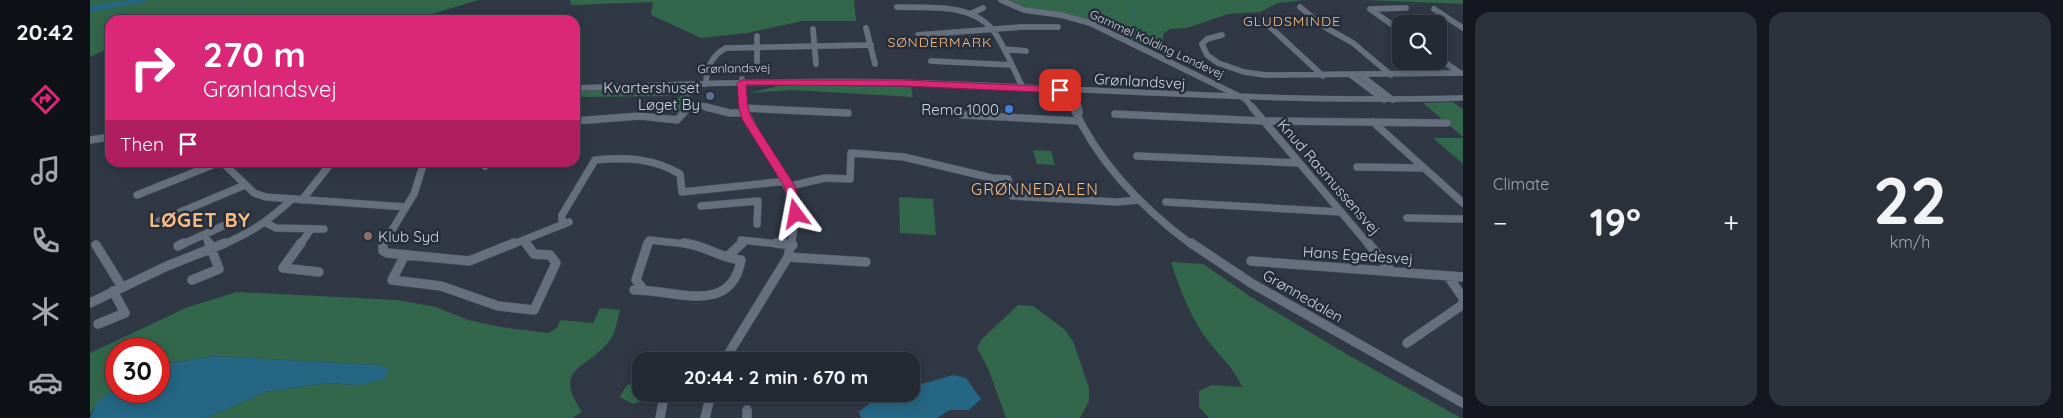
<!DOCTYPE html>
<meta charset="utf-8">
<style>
:root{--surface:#242a34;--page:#2c323c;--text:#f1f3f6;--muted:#a3a7ac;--line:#41464f;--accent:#db2777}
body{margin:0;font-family:Quicksand,sans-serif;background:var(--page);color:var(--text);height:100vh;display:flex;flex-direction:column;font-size:19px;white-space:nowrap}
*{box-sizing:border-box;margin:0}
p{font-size:16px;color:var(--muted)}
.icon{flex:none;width:28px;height:28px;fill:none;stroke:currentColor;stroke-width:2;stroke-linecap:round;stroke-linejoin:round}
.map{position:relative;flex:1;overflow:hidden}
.sheet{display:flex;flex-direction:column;gap:12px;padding:12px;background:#14171d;width:600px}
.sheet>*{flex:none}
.banner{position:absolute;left:15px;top:15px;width:475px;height:152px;border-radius:15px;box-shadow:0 2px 12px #0003,0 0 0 1px var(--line);background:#db2777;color:#fff;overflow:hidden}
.tools{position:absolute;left:1302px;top:15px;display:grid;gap:10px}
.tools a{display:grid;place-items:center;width:55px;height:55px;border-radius:10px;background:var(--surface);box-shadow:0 2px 12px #0003,0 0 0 1px var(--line);font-size:25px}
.speed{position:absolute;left:15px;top:338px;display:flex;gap:10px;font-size:25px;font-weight:700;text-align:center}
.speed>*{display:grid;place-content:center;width:65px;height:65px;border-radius:50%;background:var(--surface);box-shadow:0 2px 12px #0003,0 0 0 1px var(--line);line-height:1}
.speed .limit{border:8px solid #d22;background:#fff;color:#111}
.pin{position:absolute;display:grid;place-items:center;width:42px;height:42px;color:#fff;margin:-21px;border-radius:10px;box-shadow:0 2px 8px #0006}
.me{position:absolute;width:55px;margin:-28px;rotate:347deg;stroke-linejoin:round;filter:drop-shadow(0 0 4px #0008)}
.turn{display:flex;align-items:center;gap:18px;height:105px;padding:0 15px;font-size:22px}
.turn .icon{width:65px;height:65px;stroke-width:2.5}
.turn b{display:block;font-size:35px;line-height:42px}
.then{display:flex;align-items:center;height:48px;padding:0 15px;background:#0003;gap:10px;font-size:19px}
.big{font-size:38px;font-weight:800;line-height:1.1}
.sheet .widget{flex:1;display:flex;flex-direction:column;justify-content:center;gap:8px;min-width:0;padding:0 18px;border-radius:15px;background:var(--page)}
.sheet .dial{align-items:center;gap:0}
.dial b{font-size:65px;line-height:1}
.heat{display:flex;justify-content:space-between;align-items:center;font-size:28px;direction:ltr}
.sheet .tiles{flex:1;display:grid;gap:12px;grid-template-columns:repeat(2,1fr)}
.trip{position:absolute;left:542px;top:352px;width:288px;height:50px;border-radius:15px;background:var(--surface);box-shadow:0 2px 12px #0003,0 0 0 1px var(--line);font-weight:800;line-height:50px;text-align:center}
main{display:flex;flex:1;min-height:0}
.tabs{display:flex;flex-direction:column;width:90px;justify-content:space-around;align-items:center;background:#0e1115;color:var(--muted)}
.tabs .icon{width:35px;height:35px}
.tabs .active{color:var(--accent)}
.tabs b{font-size:22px;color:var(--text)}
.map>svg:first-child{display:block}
.green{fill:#32674b}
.water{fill:#246683}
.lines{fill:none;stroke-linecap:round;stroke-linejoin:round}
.stream{stroke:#246683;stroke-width:1}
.river{fill:#246683;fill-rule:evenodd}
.minor-far2-casing{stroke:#4f5560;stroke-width:6}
.minor-far1-casing{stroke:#4f5560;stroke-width:8}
.minor-casing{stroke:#4f5560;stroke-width:10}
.minor-far2{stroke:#656f7d;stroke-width:5.5}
.minor-far1{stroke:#656f7d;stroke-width:7}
.minor{stroke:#656f7d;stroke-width:9}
.route{fill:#db2777;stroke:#8e194d}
.service-dot{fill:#5c6f8a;stroke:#262e3b;stroke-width:2}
.shop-dot{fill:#3f7fe0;stroke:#262e3b;stroke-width:2}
.education-dot{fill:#8d6e63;stroke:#262e3b;stroke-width:2}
.labels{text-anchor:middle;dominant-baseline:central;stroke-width:5;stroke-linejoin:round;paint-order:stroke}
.far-street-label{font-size:12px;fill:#ced4dc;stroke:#262e3b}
.far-neighbourhood-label{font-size:14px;letter-spacing:1px;fill:#f6bb82;stroke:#262e3b}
.street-label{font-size:15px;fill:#ced4dc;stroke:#262e3b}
.poi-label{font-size:15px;fill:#ced4dc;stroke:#262e3b;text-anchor:end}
.neighbourhood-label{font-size:16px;letter-spacing:1px;fill:#f6bb82;stroke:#262e3b}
.district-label{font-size:20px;font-weight:bold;letter-spacing:1px;fill:#f6bb82;stroke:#262e3b}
</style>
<main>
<nav class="tabs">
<b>20:42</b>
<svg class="icon active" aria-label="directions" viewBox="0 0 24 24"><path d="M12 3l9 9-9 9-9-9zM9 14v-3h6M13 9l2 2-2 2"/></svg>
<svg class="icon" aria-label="music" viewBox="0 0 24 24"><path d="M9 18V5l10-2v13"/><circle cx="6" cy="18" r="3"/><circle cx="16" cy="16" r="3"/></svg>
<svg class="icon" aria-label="phone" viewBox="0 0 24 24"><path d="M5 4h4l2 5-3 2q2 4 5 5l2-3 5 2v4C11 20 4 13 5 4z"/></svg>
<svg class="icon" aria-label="climate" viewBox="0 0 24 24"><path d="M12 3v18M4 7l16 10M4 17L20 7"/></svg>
<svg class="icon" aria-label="car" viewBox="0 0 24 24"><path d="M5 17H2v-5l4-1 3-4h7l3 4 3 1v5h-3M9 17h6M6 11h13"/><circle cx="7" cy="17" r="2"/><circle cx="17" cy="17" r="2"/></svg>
</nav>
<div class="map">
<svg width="1373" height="418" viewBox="0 0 1373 418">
<rect width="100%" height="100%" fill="#303845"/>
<path class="green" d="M0 0H388L326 19 20 20V48L0 57Z
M480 0H764L766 21H712L657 33 611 38 561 15 563 2 481 5Z
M915 0H1214L1188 3 1170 12 1138 14 1097 28 1080 29 1073 34V43L1059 48 998 20 970 13 938 10Z
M1276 0H1373V4Z
M693 85 821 87 823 97 702 90 659 93Z
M584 88 580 96 485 97V91Z
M598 91 604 92 599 97 602 98 589 113 570 110 578 102H583Z
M1363 102 1373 109V137L1333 103Z
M1343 138H1373V164Z
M943 150 961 151 965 165 947 164Z
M809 197 843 199 846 235 810 233Z
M1081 262 1113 264 1161 297 1258 355 1371 418H1119L1109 407V391L1122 385 1152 387C1144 367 1125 352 1113 334 1099 313 1089 287 1081 262Z
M147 292 307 300 346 307 378 320 411 327 458 333 467 328 470 320 503 323 510 308 530 310C527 320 526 332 520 340 498 370 461 366 492 412L482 418H117L175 392 236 383 267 385 287 365 124 356 69 365V349H26V387L7 403 0 414V353L98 307Z
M928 305 943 306 974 329 983 341 999 388V401L990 418H916L898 368 887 348 891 340Z
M539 384 551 388V394H556L553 401 543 404 530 397 536 386Z"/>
<path class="water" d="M124 356 287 365 299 368 295 379 267 385 236 383 175 392 117 418H0L6 403 26 387V391H69V365Z
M863 375 876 378 891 399 879 410H860L847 418H771L769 412C785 397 800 394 821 394V387Z"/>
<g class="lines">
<path class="stream" d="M1041 0 1043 20 1055 28
M143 20 160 4"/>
<path class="river" d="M39 0H58L54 2 0 12V6Z"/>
<g class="minor-far2-casing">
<path id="minor-far2" d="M911 0 934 10 971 15 1000 23 1155 99 1163 108
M807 7C838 8 880 3 902 29 914 44 924 71 933 88
M1210 7 1233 26 1263 43 1301 75
M1280 9 1311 31
M1280 9 1316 8
M1344 9 1373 28
M882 13 893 8
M380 20 403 19
M1177 24 1233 76
M776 28 785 64
M723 29 726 64
M828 35 931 27H968
M1132 35 1117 39 1112 44 1117 55 1128 63 1154 72 1175 75 1373 73
M667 36V64
M914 49 936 51
M1349 58 1370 73
M841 61 922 65
M1262 76 1294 100
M1272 76 1303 100
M652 79 654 108
M616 84C616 69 622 55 636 48L781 45
M974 87 983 108
M982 87 988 108
M485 88C601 84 717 79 833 83 1013 89 1193 103 1373 98
M598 108 602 103 621 108"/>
</g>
<g class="minor-far1-casing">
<path id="minor-far1" d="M616 107 640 113H655
M654 107C672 158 716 184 701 245
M983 107C1009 164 1052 208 1102 245
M988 107 989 112
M1162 107 1279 245
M653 108 758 113
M1025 114 1173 121 1357 123
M872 115 990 121
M485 121 550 116 587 120 599 107
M1283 122 1373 203
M0 140 20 137
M1047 156 1208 163
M132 162 164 193 176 197 316 207
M395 166 398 162
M1267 167 1334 168
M700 186 735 178 760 179 761 153 814 157 902 178 918 179 922 196 1027 202 1048 200
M47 195 130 162
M212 200 242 162
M1076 202 1251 212
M611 206 668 201 667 224
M1317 218 1373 219
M69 221 155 185
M176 223 186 228 234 229
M472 225V215L505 160C536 157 563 158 590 174L592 192 697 181
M115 234 119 245
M434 240 437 245
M651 240 699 245
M91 245 155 216
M131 245C161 233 178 221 201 200
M210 245 221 229
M293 245 324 194 334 162
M421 245 479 222
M557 245 559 240 607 245
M651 245 654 242"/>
</g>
<g class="minor-casing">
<path id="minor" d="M211 243 193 268 229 272
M293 243V251L297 253 379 261 424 243
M686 243 703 245
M701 243 698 257 776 262
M1101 243 1161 283 1373 403
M1278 243 1302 272
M6 245 32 287
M88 246 94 243
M315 255 302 280 351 286 408 306 444 310 466 263 460 255 444 254 436 243
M637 257 652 243
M1161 261 1373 277
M1358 276 1373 298
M102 280 129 269 119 243
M553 289 546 280 558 243
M544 290C584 289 641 317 651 260 630 258 617 246 594 243
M0 303 77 266 135 243
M8 324 35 313 23 291
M1317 343 1372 305 1373 302
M634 361 698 257
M657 410V418
M570 418 573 402
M615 418 621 394"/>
</g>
<use href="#minor-far2" class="minor-far2"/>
<use href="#minor-far1" class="minor-far1"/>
<use href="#minor" class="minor"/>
</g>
<path class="route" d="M652 80H814L970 87 975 90 970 93 814 86 656 85 658 108 662 119 705 186 712 214 706 218 701 214 694 186 652 119 649 108 647 83Z"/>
<circle class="service-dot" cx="620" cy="96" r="5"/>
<circle class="shop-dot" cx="919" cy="109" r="5"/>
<circle class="education-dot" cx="278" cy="236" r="5"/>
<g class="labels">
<g class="far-street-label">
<text transform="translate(1067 44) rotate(25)">Gammel Kolding Landevej</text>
<text transform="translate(644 68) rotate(-1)">Grønlandsvej</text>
</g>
<g class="far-neighbourhood-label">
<text x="1202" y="21">GLUDSMINDE</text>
<text x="850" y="42">SØNDERMARK</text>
</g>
<g class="street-label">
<text transform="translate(1050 81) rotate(3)">Grønlandsvej</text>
<text transform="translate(1239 177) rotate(49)">Knud Rasmussensvej</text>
<text transform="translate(1268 255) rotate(4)">Hans Egedesvej</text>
<text transform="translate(1213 296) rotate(30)">Grønnedalen</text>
</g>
<g class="poi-label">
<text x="610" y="87">Kvartershuset<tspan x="610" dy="17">Løget By</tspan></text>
<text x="909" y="109">Rema 1000</text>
<text x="288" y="236" text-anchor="start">Klub Syd</text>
</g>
<g class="neighbourhood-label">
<text x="945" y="189">GRØNNEDALEN</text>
</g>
<g class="district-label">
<text x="110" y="219">LØGET BY</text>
</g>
</g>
</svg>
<div class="tools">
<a><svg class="icon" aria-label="search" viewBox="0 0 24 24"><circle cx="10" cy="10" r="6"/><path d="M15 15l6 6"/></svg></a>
</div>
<div class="speed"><div class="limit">30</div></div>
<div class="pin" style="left:970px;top:90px;background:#d93025"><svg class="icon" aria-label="arrive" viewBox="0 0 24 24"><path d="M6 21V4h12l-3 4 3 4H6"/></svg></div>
<svg class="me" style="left:706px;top:214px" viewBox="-20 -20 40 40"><path d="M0-17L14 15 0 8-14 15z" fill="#db2777" stroke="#fff" stroke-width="4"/></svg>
<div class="trip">20:44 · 2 min · 670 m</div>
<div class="banner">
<div class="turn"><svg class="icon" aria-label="right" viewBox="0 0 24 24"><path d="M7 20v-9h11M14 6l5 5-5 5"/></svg><div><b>270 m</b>Grønlandsvej</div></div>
<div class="then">Then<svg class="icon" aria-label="arrive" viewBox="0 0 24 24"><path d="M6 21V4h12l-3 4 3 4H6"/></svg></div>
</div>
</div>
<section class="sheet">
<div class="tiles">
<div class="widget"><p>Climate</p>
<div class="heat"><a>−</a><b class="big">19°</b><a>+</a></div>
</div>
<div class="widget dial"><b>22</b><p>km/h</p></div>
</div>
</section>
</main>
